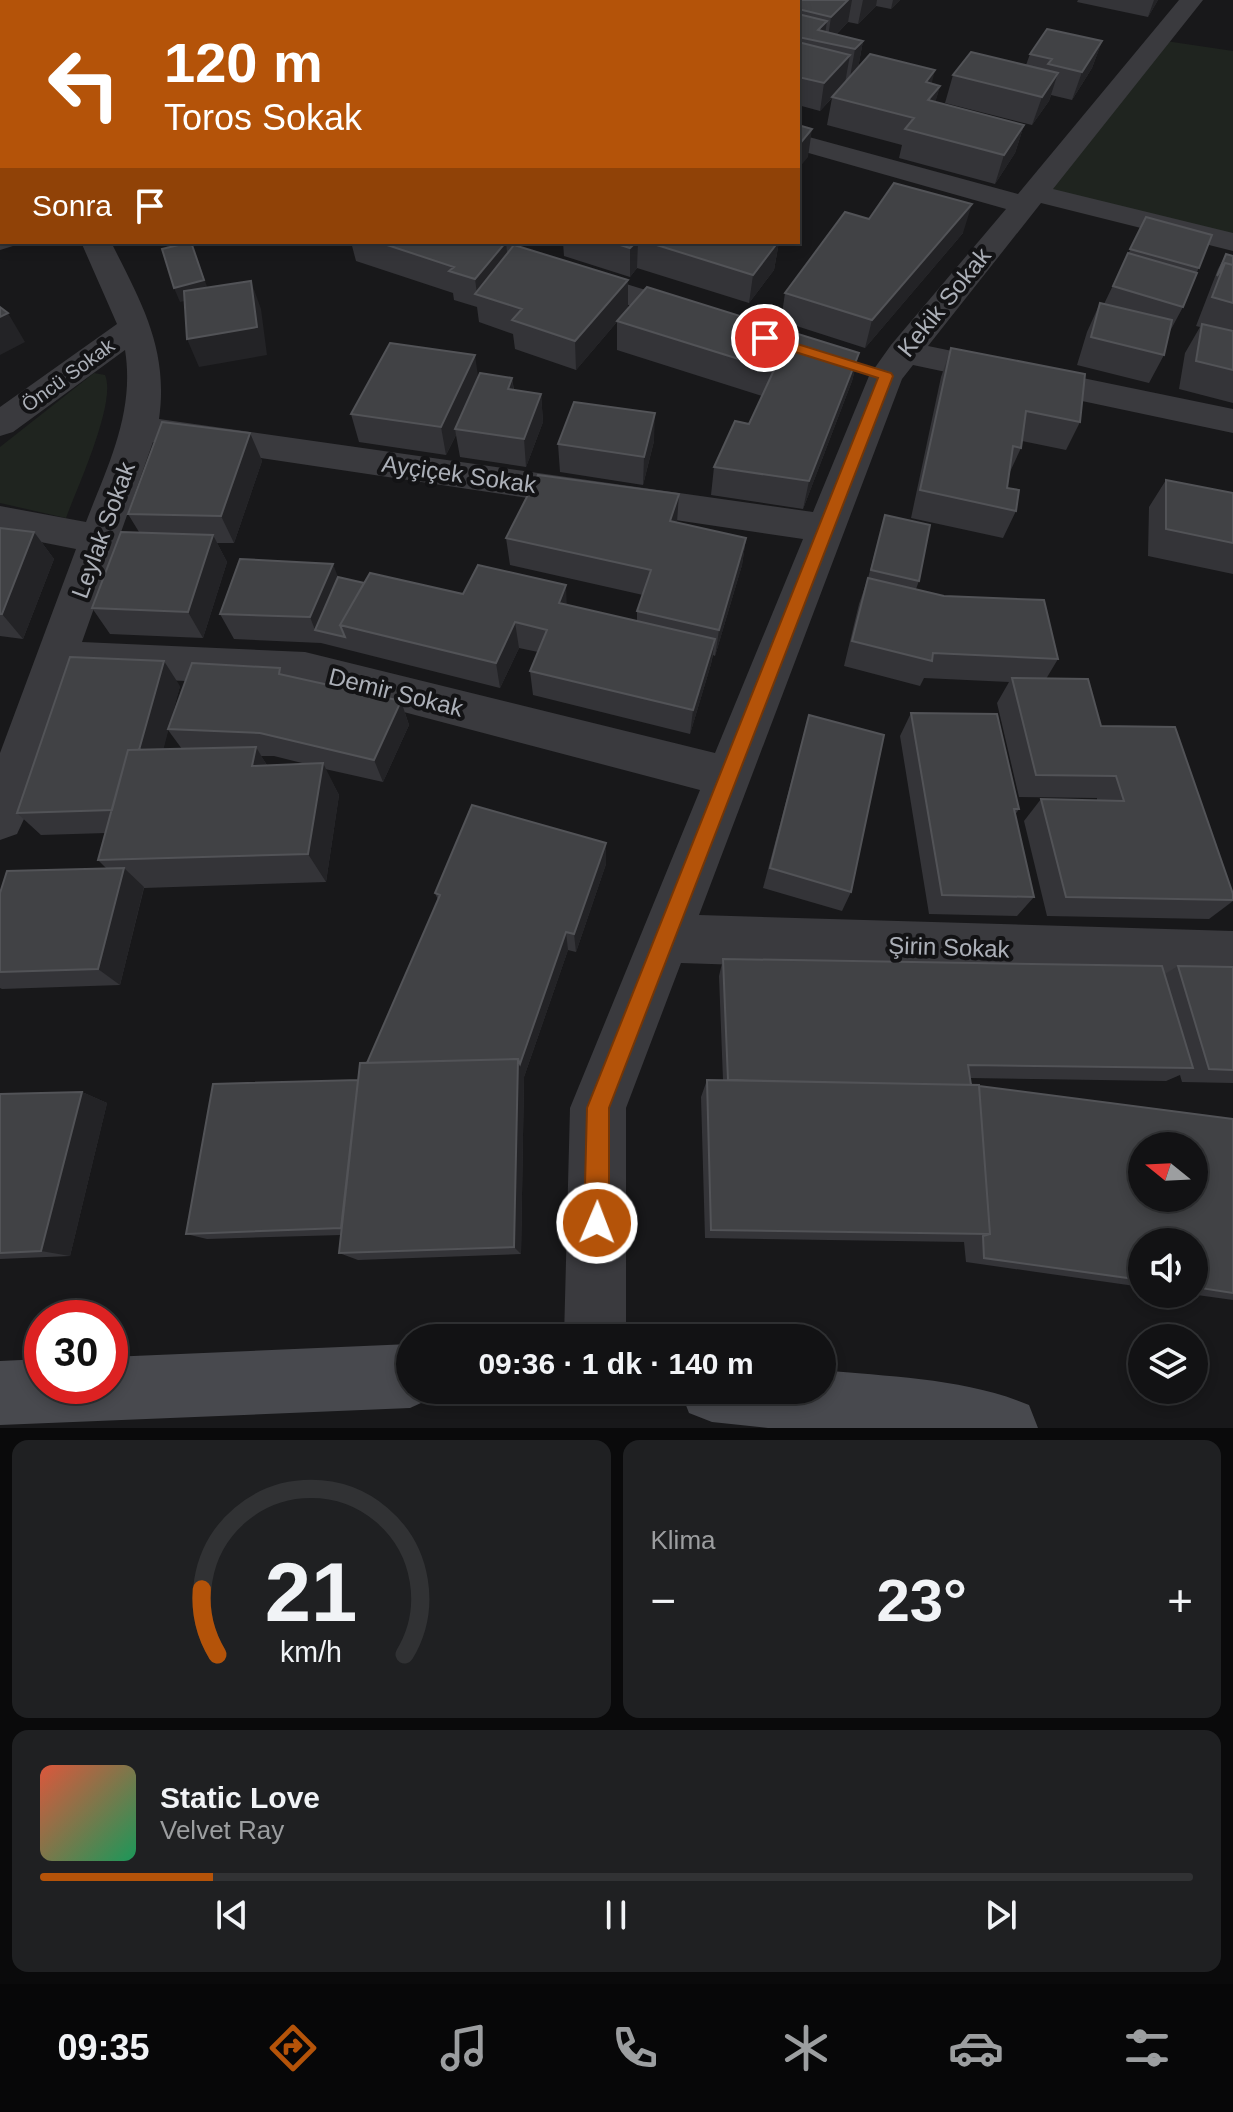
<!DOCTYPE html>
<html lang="tr">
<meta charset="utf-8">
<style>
:root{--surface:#121214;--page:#1f2022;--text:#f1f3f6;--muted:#9c9ea0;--line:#313234;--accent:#b45309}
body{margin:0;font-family:Arial,sans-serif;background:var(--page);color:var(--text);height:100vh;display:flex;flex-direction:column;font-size:30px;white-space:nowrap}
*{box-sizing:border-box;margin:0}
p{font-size:26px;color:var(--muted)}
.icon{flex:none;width:44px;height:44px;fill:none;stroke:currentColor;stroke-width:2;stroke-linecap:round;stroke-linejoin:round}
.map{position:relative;height:1428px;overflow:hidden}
.side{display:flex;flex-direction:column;gap:12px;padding:12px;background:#0a0a0b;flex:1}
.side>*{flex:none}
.banner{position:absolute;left:0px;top:0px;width:800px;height:244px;box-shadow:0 4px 12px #0003,0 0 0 2px var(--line);background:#b45309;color:#fff;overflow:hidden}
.needle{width:52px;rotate:288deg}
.fabs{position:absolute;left:1128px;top:1132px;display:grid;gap:16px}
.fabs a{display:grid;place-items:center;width:80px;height:80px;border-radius:50%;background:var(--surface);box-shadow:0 4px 12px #0003,0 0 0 2px var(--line);font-size:40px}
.speed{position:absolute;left:24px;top:1300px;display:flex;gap:16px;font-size:40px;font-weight:700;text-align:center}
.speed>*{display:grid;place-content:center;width:104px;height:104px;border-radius:50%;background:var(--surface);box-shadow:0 4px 12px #0003,0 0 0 2px var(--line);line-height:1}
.speed .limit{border:12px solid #d22;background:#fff;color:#111}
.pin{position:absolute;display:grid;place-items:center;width:68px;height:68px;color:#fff;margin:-34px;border:4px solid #fff;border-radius:50%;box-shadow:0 2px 8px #0007}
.me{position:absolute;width:88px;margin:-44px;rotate:1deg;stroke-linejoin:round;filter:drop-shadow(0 0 6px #0008)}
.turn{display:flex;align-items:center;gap:28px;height:168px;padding:0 32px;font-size:36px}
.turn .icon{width:104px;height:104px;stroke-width:2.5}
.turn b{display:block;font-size:56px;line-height:68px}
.then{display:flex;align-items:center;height:76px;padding:0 32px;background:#0003;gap:16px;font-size:30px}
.big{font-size:60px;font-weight:600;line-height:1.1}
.side .card{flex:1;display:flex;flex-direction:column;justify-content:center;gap:12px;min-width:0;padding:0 28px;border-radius:16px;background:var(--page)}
.side .dial{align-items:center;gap:0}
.dial svg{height:208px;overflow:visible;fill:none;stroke:var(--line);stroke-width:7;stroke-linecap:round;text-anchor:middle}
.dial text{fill:var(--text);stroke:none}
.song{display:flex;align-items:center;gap:24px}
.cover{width:96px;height:96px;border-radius:12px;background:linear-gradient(135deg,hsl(10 70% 55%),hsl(150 70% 35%))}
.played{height:8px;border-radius:4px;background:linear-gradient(90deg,var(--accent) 15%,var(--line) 15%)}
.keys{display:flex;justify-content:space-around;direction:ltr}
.heat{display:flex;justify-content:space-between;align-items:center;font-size:44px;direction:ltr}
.side .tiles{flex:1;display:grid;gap:12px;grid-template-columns:1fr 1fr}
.card:last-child{grid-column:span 2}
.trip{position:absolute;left:396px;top:1324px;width:440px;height:80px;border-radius:40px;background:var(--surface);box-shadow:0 4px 12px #0003,0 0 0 2px var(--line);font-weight:600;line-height:80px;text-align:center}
.tab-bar{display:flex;height:128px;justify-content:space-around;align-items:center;background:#070708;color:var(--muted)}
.tab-bar .icon{width:56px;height:56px}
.tab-bar .current{color:var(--accent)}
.tab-bar b{font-size:36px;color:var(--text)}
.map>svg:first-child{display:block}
.green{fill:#1f241f}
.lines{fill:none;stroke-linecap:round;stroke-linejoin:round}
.lane{fill:#3a3a3e;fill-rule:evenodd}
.street{fill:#3a3a3e;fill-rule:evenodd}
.secondary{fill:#48494e;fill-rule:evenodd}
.wall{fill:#343438;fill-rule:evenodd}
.shaded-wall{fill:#232326}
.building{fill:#414245;stroke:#525357;stroke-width:2;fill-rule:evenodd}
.route{fill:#b45309;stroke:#753606;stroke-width:2}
.labels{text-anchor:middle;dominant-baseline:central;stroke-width:8;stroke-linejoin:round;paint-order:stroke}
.far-street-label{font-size:20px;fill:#acb0b8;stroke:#131315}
.street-label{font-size:24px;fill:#acb0b8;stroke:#131315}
</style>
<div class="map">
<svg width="1233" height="1428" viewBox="0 0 1233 1428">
<rect width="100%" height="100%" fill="#18181a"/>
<path class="green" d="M1159 40 1233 51V242L1034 193Z
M94 373 105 375C117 402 77 488 66 518L0 503V447Z"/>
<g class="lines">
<path class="lane" d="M0 167H2V177H0Z"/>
<path class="street" d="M93 0H117V2H93Z
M449 0H474L447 2Z
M638 0H662L636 2Z
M1179 0H1203L1053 189 1233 233V251L1041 203 928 346 1233 409V433L913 365 902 379 699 915 1233 931V981L681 963 626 1108V1338H564L570 1108 700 790 305 686 70 676 24 819 17 834 0 840V753L76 549 0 534V506L86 522C108 465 135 412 125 350L13 432 0 436V407L117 324 81 242H111C141 302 169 349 159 419L813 512 869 376 891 345 1006 209 798 150V134L1018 194ZM153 442 803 539 715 753 305 652 82 642Z
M0 231 2 242H16L13 246 0 250Z
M444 242H490L704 308 709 315 704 322 693 325 682 322 448 248Z"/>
<path class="secondary" d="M410 1344V1390H436L432 1398 410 1408 0 1425V1361L42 1359V1386H110V1357Z
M822 1370C890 1377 965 1378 1029 1405L1038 1428H768L712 1422 689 1413 680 1390H822Z"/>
</g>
<path class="wall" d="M287 0H365L362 2H288Z
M367 0H448L445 2H367Z
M532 0H618V2H530Z
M651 0H782L781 2H648Z
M792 0H900L891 9 876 6 858 24 848 22 836 35 863 41 858 68 940 86 935 102 1024 125 1015 153 995 184 899 158 902 145 827 125 832 98 820 111 798 105V2Z
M1078 0H1158L1148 17 1077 2Z
M1102 41 1092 68 1072 100 1051 95 1049 101 1032 125 945 103 953 75 1026 65 1030 54Z
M1146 217 1212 235 1183 307 1169 333 1164 355 1149 383 1077 365 1087 332 1100 303 1104 304Z
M869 219 963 233 865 348 781 321 785 293Z
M351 242H519L515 245 628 309 576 370 515 349 513 334 479 322 477 307 454 300 453 293 356 261Z
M563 242H779L774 270 749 303 637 268 630 277 564 256Z
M1226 254 1233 256V403L1179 389 1185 353 1200 327 1196 326 1218 269Z
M617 321 859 353 852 381 803 509 711 495 714 467 749 424 762 396 617 350Z
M951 348 1080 422 1066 450 1022 441 1021 448 1009 474 1007 488 1016 511 1003 538 911 518 941 377Z
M478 376 512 378 514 390 541 394 543 422 526 467 460 457 456 435 446 455 359 442 351 414Z
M250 433 262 461 234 543H217L227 562 203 638 110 634 92 608 139 532 128 514Z
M654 441 643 485 560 472 558 444Z
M1166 480 1233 493V574L1148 556 1149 507Z
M885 515 919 581 916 589 1058 659 1046 679 1101 726 1233 894V901L1209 919 1047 916 1024 821 1041 799 1097 801V798L1019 797 997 703 1009 682 924 678 920 686 844 666 859 604 868 578Z
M677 523 746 538 742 565 715 656 713 655 711 664 690 734 533 695 530 671 538 652 519 648 500 688 321 643 234 639 220 614 338 577 364 583 567 605 637 621V611L643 595 510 565 506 538Z
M0 528 34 532 54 559 23 639 0 636Z
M284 675 401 701 409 725 383 782 325 769 339 795 326 882 144 888 120 985 2 989 0 988V893L106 868 98 860 106 833 41 835 17 813 180 686 170 722ZM168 730 182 749H163ZM261 756H274L306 764 267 765Z
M911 713 1019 809 1015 815 1034 897 1017 916 929 914 900 736Z
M809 715 851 892 842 911 763 888Z
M606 864 576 952 568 950 524 1077 521 1254 358 1260 339 1253 341 1235 207 1239 186 1234 358 1080 367 1063 438 900 435 893Z
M723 959 1165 974 1178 966 1233 967V1083L1182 1082 1180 1075 1166 1081 970 1078 971 1085 1233 1119V1300L1190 1294H1194V1242H1142V1287L966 1262 964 1242 705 1238 701 1097 707 1080H723L719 976Z
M82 1092 107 1103 70 1256 0 1259V1094Z"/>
<path class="shaded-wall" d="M0 0H6L5 2H2L1 10 2 13V58L0 62Z
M334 0H365L362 2H335Z
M404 0H448L445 2H405Z
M592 0H618V2H591Z
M763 0H782L781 2H763Z
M848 0H852L848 22 827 44 831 17Z
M863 0H877L876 6 858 24Z
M893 0H900L891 9Z
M1154 0H1158L1148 17Z
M827 21 824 42 818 30Z
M863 41 858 68 850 77 855 49Z
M1102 41 1092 68 1072 100 1082 72Z
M850 55 845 83 820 111 824 83Z
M935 70 928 98 926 82Z
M1058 73 1049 101 1032 125 1042 97Z
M940 86 932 114 928 100Z
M1024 125 1015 153 995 184 1004 155Z
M812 129 808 157 798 169V146Z
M972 204 963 233 865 348 872 320Z
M165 242H201L192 244 210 295 180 302 174 288 168 250Z
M506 242 509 271 477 294 475 279Z
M636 242H638L637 268 630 277V248Z
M779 242 774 270 749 303 753 275Z
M628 280V309L576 370 575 341Z
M251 281 261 309 267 355 199 367 187 339Z
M8 313 25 342 0 355V317Z
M859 353 852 381 803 509 809 481Z
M475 355 479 383 455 429 456 435 446 455 441 427Z
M512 378 515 406 508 389Z
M541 394 543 422 526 467 524 439Z
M655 413 654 441 643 485 644 457Z
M250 433 262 461 234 543 221 516Z
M679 494 677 522 668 548 670 521Z
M34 532 54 559 23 639 2 614Z
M213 535 227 562 203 638 188 612Z
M746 538 742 565 715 656 719 630Z
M333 564 343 590 315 630 310 617Z
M566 585 567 611 559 603Z
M515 622 519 648 500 688 496 663Z
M715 639 711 664 690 734 693 710Z
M164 661 180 686 142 831 122 810Z
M401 701 409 725 383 782 374 760Z
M256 747 275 779 252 766Z
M323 763 339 795 326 882 308 854Z
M606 843V864L576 952 574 934Z
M124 868 144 887 120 985 98 969Z
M566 932 568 950 524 1077 521 1254 514 1247 518 1059Z
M82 1092 107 1103 70 1256 41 1251Z"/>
<path class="building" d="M141 0H187V2H141Z
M240 0H275L282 2H236Z
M532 0H547L555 2H530Z
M651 0H694L697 1 695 2H648Z
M792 0H848L831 17 798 9V2H790Z
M798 14 827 21 818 30 863 41 855 49 798 37Z
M1047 29 1102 41 1082 72 1048 64 1052 59 1030 54Z
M798 42 850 55 824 83 798 77Z
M971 52 1058 73 1042 97 953 75Z
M870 54 935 70 926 82 940 86 928 100 1024 125 1004 155 905 129 914 118 832 97Z
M798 125 812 129 798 146Z
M894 183 972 204 872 320 785 293 845 212 869 219Z
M1146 217 1212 235 1199 268 1130 249Z
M191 242 204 280 174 288 162 249Z
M378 242H506L475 279 449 271 454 267Z
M611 242H636L630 248Z
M647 242H778L753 275Z
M514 245 628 280 575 341 512 320 522 309 475 294Z
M1128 253 1197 273 1183 307 1113 286Z
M1226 254 1233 256V265L1225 263 1217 276Z
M1225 263 1233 265V303L1212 297Z
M251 281 257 327 187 339 184 291Z
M647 287 859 353 809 481 714 467 735 421 749 424 774 370 617 321Z
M1100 303 1172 320 1164 355 1091 337Z
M0 307 8 313 0 317Z
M1202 324 1233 331V370L1196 361Z
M390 343 475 355 441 427 351 414Z
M951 348 1085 374 1080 422 1026 411 1021 448 1013 446 1007 488 1019 490 1016 511 920 490Z
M480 373 512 378 508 389 541 394 524 439 455 429Z
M574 402 655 413 644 457 558 444Z
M162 422 250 433 221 516 128 514Z
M538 475 679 494 670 521 746 538 719 630 637 611 651 570 506 538Z
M1166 480 1233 493V543L1166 529Z
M885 515 930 525 919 581 871 570Z
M0 528 34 532 2 614H0Z
M121 532 213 535 188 612 92 608Z
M240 559 333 564 310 617 220 614Z
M478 565 566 585 559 603 715 639 693 710 530 671 547 630 515 622 496 663 340 625 370 573 463 594Z
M338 577 364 583 340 625 345 637 315 630Z
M868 578 944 596 1044 600 1058 659 933 653 932 661 852 641Z
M70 657 164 661 139 750H128L112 810 17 813Z
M192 663 280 668 279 674 401 701 374 760 260 733 168 729Z
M1012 678 1088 679 1101 726 1175 727 1233 894V900L1066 897 1041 799 1124 801 1116 776 1036 775Z
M911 713 997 714 1019 809H1014L1034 897 942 895Z
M809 715 884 735 851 892 770 868Z
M256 747 252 766 323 763 308 854 98 860 128 750Z
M472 805 606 843 574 934 566 932 520 1064 518 1059 367 1063 440 895 435 893Z
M124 868 98 969 0 972V893L7 871Z
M723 959 1162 966 1193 1068 968 1065 971 1085H973L728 1080Z
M1178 966 1233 967V1070L1209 1069Z
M518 1059 514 1247 339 1253 360 1063Z
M358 1080 341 1228 186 1234 213 1084Z
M707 1080 979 1085 990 1234 711 1230Z
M979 1086 1233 1119V1293L1194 1287V1242H1142V1280L984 1258 983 1236 990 1234ZM1142 1146H1194V1198H1142Z
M82 1092 41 1251 0 1253V1094Z"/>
<path class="route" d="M765 334 891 373 893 376 609 1108V1223L605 1231 597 1235 588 1231 584 1223 587 1108 878 378 760 341 758 338Z"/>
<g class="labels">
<g class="far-street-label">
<text transform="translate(68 375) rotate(-36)">Öncü Sokak</text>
</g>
<g class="street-label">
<text transform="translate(944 302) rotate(-51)">Kekik Sokak</text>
<text transform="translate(459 474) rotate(8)">Ayçiçek Sokak</text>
<text transform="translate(103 530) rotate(-70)">Leylak Sokak</text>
<text transform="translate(396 692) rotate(14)">Demir Sokak</text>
<text transform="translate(949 947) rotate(2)">Şirin Sokak</text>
</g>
</g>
</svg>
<div class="fabs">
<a><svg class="needle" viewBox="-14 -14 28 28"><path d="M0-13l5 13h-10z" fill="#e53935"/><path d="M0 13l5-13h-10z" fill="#9c9ea0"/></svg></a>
<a><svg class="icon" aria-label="sound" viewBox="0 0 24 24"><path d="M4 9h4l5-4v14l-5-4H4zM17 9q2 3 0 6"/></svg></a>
<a><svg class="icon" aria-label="layers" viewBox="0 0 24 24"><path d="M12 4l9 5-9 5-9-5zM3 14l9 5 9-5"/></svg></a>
</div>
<div class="speed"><div class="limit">30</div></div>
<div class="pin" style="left:765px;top:338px;background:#d93025"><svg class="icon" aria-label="arrive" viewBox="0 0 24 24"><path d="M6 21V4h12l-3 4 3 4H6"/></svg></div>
<svg class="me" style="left:597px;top:1223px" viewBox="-20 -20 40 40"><circle r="17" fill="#b45309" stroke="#fff" stroke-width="3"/><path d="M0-11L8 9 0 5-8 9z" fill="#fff"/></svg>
<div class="trip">09:36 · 1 dk · 140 m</div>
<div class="banner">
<div class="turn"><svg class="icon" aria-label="left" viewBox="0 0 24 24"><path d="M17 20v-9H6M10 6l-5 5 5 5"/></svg><div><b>120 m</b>Toros Sokak</div></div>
<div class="then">Sonra<svg class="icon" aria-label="arrive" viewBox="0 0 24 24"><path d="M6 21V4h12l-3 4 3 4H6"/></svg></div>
</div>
</div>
<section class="side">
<div class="tiles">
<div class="card dial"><svg viewBox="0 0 100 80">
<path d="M14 69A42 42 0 1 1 86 69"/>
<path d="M14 69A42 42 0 0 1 8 44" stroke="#b45309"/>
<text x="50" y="56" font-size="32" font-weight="700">21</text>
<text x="50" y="72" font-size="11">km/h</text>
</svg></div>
<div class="card"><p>Klima</p>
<div class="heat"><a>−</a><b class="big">23°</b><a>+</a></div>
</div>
<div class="card">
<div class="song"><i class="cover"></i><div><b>Static Love</b><p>Velvet Ray</p></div></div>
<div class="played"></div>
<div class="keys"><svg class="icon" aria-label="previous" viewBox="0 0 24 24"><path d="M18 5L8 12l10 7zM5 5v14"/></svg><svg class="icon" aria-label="pause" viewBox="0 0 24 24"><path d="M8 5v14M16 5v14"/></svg><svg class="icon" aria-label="next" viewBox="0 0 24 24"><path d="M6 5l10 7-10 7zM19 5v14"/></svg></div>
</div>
</div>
</section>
<nav class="tab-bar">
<b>09:35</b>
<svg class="icon current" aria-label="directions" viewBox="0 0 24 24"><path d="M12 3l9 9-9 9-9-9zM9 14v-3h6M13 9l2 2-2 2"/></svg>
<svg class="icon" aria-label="music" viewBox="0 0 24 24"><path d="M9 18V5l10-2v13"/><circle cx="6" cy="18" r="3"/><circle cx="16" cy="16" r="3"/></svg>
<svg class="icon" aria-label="phone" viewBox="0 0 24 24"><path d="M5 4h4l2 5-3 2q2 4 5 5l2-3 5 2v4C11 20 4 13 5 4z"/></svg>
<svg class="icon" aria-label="climate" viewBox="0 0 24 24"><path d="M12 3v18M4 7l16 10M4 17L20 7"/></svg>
<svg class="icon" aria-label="car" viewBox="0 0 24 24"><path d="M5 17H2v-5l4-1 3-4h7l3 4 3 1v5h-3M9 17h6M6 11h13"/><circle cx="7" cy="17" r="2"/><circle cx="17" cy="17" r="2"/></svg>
<svg class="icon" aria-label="filters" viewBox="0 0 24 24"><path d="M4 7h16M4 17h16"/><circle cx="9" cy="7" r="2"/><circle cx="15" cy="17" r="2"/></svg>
</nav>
